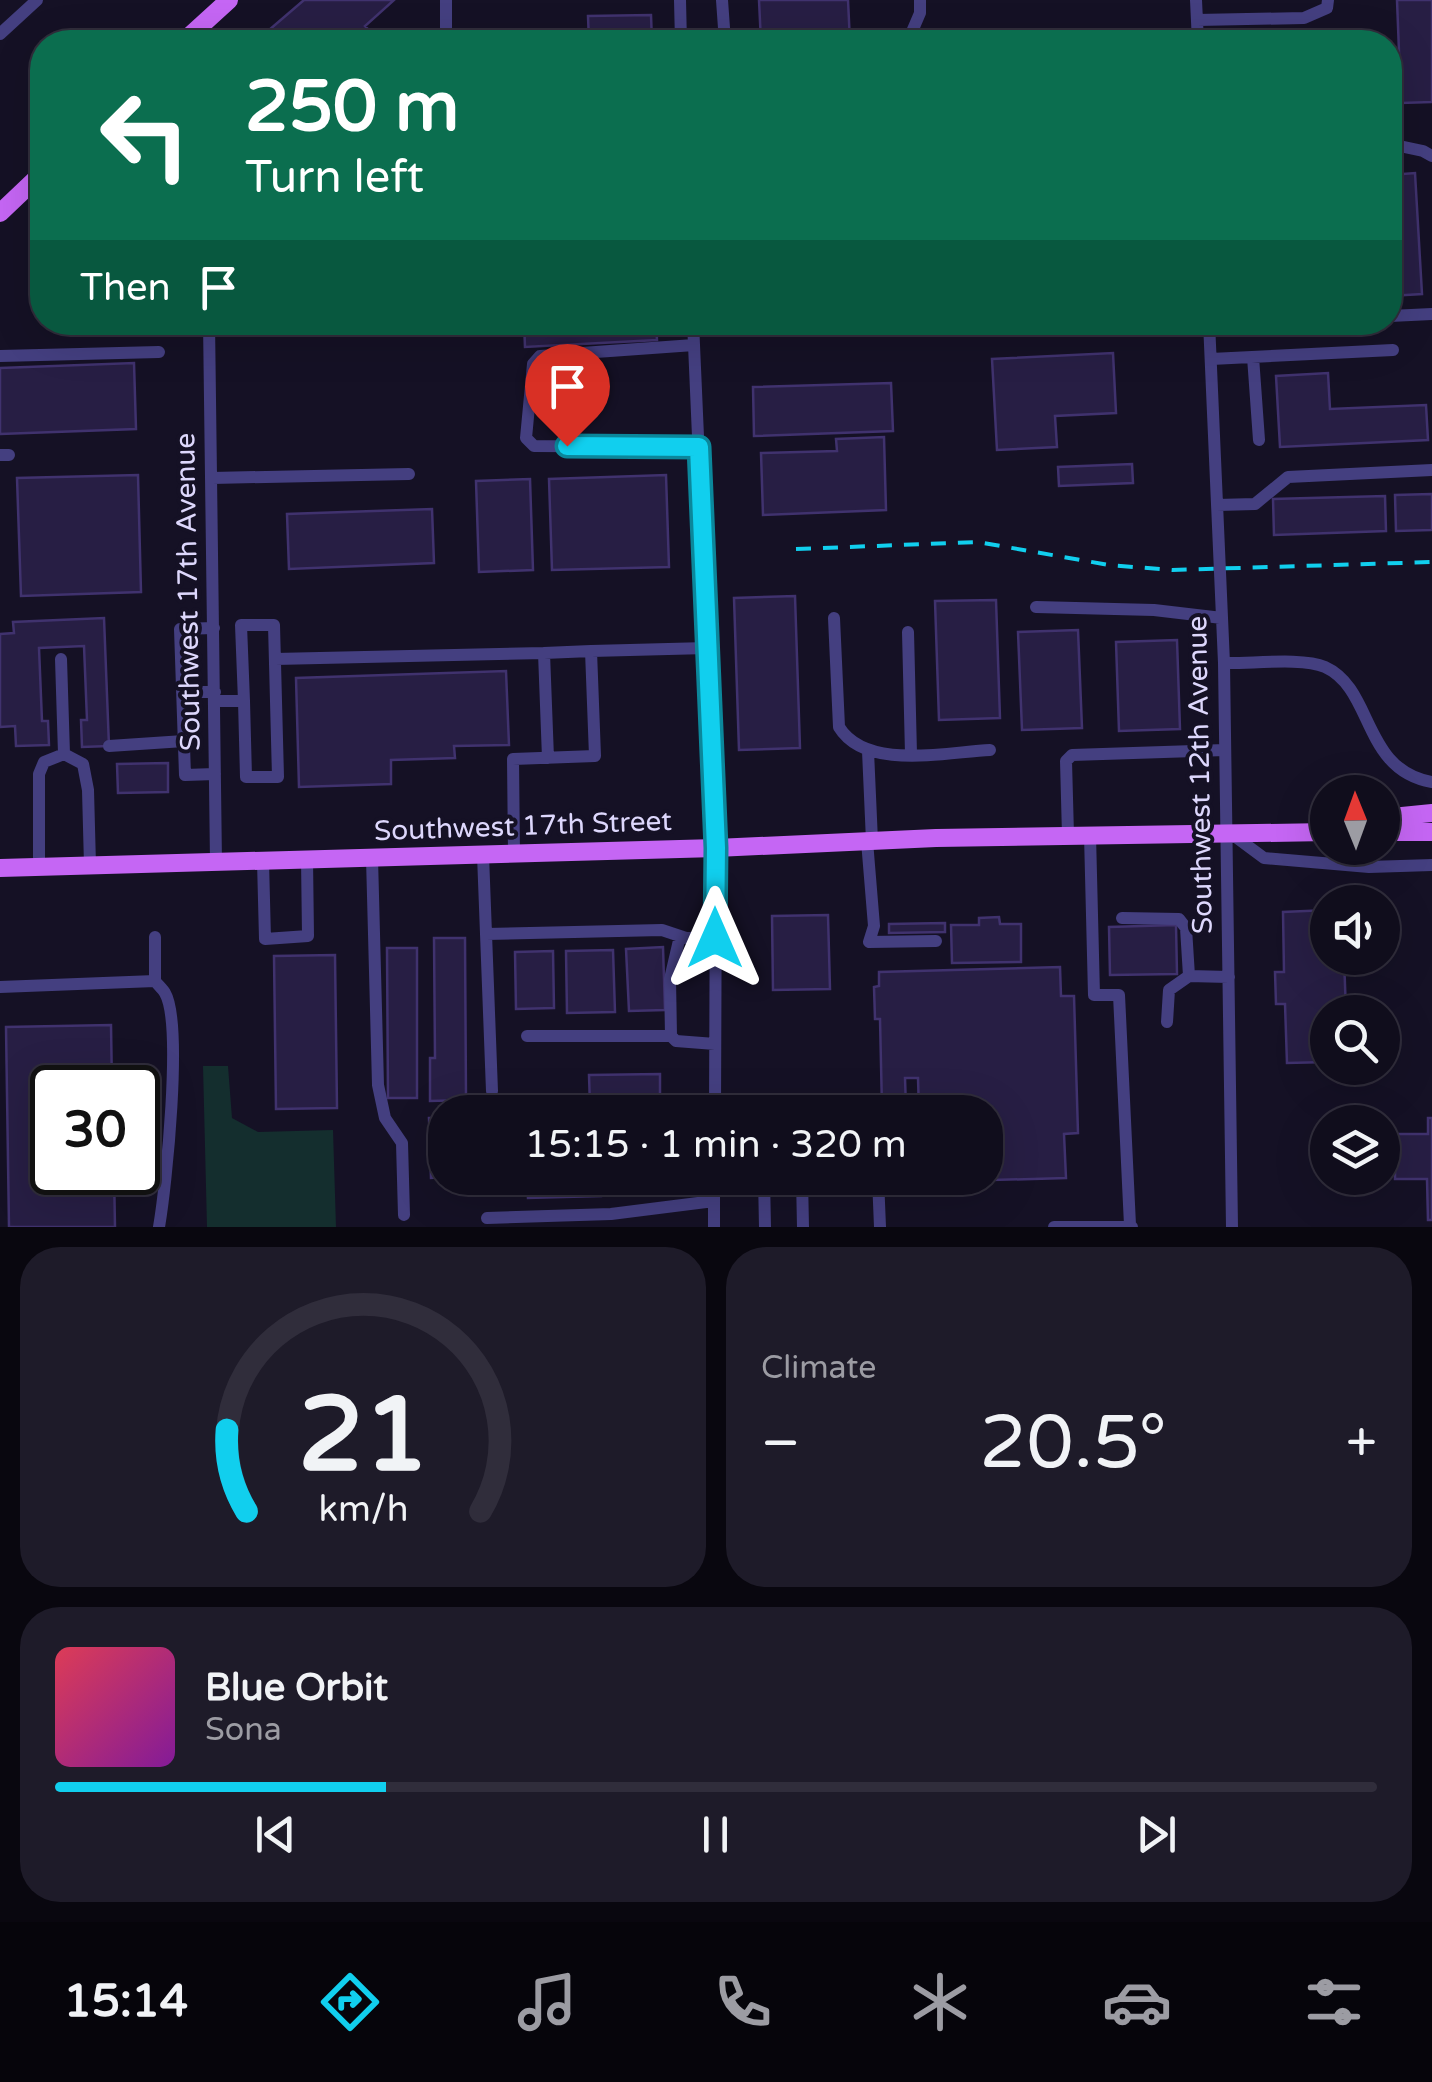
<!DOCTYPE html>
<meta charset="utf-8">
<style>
:root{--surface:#100d1c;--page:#1e1b29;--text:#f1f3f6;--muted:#9c9ca3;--line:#302d3b;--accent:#11cfee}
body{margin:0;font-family:"Varela Round",sans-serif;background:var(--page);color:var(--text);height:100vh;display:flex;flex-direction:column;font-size:38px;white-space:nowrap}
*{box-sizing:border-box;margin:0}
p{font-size:32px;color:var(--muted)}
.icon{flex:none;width:55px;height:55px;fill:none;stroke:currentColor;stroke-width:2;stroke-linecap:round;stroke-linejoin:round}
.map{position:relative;height:1227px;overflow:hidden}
.side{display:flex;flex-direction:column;gap:20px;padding:20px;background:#09070f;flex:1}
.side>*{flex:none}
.top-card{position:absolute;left:30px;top:30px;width:1372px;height:305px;border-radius:40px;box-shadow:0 10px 40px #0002,0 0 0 2px var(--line);background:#0b6e4f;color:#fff;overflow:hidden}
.needle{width:65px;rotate:359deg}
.buttons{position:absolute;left:1310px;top:775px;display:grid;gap:20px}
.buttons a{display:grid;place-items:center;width:90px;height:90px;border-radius:50%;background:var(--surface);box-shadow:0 10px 40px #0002,0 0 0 2px var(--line);font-size:50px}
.speed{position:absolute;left:30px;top:1065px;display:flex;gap:20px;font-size:50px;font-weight:700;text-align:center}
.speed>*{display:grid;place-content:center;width:130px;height:130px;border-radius:50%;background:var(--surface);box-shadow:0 10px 40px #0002,0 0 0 2px var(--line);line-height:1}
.speed .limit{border:5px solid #111;border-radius:15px;background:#fff;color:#111}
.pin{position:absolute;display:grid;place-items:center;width:85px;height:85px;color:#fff;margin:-102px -42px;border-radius:50% 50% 50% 0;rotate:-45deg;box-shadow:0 0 10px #0007}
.pin .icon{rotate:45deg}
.me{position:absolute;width:110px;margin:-55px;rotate:0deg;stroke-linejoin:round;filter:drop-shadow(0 0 8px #0008)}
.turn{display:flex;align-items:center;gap:35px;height:210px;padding:0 50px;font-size:45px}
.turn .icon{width:130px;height:130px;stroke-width:2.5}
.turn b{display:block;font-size:70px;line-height:85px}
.then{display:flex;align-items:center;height:95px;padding:0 50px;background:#0003;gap:20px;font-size:38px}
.big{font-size:75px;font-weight:600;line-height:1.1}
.side .widget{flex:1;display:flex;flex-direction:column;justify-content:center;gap:15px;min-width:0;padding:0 35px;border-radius:40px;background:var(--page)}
.side .dial{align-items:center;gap:0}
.dial svg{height:260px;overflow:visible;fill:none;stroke:var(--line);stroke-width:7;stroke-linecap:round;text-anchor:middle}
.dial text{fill:var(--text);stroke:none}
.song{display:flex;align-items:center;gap:30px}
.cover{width:120px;height:120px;border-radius:15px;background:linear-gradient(135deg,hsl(350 70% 55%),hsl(290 70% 35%))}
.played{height:10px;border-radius:5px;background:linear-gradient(90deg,var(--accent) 25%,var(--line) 25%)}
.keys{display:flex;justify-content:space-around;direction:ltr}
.heat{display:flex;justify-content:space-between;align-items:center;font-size:55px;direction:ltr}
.side .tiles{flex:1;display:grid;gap:20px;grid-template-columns:1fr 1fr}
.widget:last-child{grid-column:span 2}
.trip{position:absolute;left:428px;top:1095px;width:575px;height:100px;border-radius:40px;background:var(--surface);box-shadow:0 10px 40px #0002,0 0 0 2px var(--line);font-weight:600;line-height:100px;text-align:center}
.menu{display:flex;height:160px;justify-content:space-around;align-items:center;background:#06050b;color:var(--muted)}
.menu .icon{width:70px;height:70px}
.menu .selected{color:var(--accent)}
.menu b{font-size:45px;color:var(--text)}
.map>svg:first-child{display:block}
.green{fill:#142e2e}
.building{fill:#271e44;stroke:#40326e;stroke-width:2.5}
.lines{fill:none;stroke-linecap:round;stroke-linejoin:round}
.minor{stroke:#443f80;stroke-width:12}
.major{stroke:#c566f4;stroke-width:18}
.rail{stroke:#11cfee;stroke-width:4;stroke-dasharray:15 12;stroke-linecap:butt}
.route-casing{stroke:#0b879b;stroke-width:25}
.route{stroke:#11cfee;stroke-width:18}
.labels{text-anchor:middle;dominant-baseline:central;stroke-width:8;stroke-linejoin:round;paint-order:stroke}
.street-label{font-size:28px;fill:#ddd7fc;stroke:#151125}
</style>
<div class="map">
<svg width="1432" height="1227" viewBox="0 0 1432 1227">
<rect width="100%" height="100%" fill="#151125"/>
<path class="green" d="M203 1066H228L232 1118 258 1132 333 1130 336 1227H207Z"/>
<path class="building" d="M304 0H394L365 26 380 42H255Z
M759 0H848L850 42H761Z
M1397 0H1432V102L1401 103Z
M651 15 652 42H589L588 16Z
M1415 173 1422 294 1390 296V175Z
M524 322H656L657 340 525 347Z
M1113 353 1116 413 1055 416 1057 447 997 450 992 359Z
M134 363 136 429 0 434V368Z
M1328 373 1330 409 1426 405 1428 440 1280 447 1276 376Z
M891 383 893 431 754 436 753 387Z
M884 437 886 510 763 515 761 453 837 451 836 439Z
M1132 464 1133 483 1059 486 1058 467Z
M138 475 141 592 21 596 17 478Z
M666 475 669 567 552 570 549 479Z
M530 479 533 570 479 572 476 481Z
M1432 494V530L1396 531 1395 495Z
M1385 496 1386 531 1274 535 1273 499Z
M432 509 434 563 289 569 287 514Z
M795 596 800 748 739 750 734 598Z
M996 600 1000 718 939 720 935 601Z
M104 618 109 746 82 747 81 720H87L84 646 39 648 42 721H48L49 745 16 746 15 726 0 727V634L14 633 13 622Z
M1078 630 1082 728 1022 730 1018 632Z
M1177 640 1180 729 1119 731 1116 642Z
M506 671 509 745 454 746 455 758 391 760V784L299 787 296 678Z
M168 763V792L118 793 117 764Z
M1328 910V958H1344L1346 1012H1328V1062L1287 1063 1285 1004H1276L1275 972H1284L1283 912Z
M828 915 830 989 773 990 772 916Z
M999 917 1000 924H1021V962L952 963 951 925H979V918Z
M945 923V932L889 933V924Z
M1176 925 1177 974 1110 975 1109 927Z
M434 938H465L466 1100 430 1101V1058H435Z
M663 947 665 1010 629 1011 626 949Z
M387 948H417V1098H388Z
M613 950 615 1012 567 1013 566 951Z
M553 951 554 1008 516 1009 515 952Z
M335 955 337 1108 276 1109 274 956Z
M1060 967 1061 996H1074L1078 1133 1064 1134 1066 1178 921 1182V1178H985V1112H919L918 1078H905L906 1108H882L880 1019H875L874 987 879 986V972Z
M111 1025 112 1088H52V1172H114L115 1227H9L6 1027Z
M660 1074V1106H590L589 1075Z
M429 1118H445V1177L431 1178Z
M1428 1118H1432V1220H1428L1427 1179H1395V1134H1428Z
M527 1178H601V1196L528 1198Z"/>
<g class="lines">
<path class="minor" d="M446 0V42
M680 0 681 42
M722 0 725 42
M1196 0 1198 42
M1197 20 1304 18 1327 8 1328 0
M0 34 37 0
M872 42 911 34 920 13V0
M1390 144 1423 151 1432 156
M1390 316 1432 314
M209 322 216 862
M693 322 716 848 715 1112
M1209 322 1224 663 1232 1227
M694 345 540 356 533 364 526 438 534 446 699 447
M0 356 159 352
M1253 357 1259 440
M1211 359 1393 350
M0 455H9
M212 478 409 474
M1217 505 1255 504 1288 477 1432 470
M1036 607 1154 610 1222 618
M834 618 839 727C866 771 946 752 990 750
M214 628 180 629 185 775 215 774
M908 632 911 754
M591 651 707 648
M61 659 64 754
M275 659 544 653
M1224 663C1250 664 1302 657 1325 667 1374 689 1362 770 1432 782
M182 692H215
M215 701H244L246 777H278L274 625H241L244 701
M109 746 184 741
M868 751 872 841
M1229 832 1264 858 1369 867 1432 865
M1068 835 1066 761 1072 755 1225 750
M1090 835 1094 995H1119L1130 1225
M867 841 874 926 869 942 936 941
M514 854 513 759 595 756 591 651 544 653 548 758
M483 855 492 1091
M372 858 378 1085 385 1118 402 1143 404 1215
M263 861 265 939 308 936 307 859
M39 867V774L44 762 64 754 83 764 88 790 90 865
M1122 918 1179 919 1186 928 1189 976 1229 977
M486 934 662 930 686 938H715
M680 936 670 979 671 1036 676 1041 715 1044
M155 981C158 985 163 989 165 993 183 1024 166 1187 159 1227
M0 987 155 981V937
M1167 1022 1169 990 1189 976
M527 1036H671
M857 1112H876
M764 1178 765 1227
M802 1178 803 1227
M878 1178 880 1227
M487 1218 611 1214 714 1201
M714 1227V1178
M1054 1227H1132"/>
<path class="major" d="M183 42 229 0
M0 213 42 173
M1382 818 1432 813
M1382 832H1432
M0 868 716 848 936 838 1328 832"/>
<path class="rail" d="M796 549 978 542 1109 565 1172 570 1432 562"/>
</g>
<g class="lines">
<g class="route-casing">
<path id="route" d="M567 446 699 447 716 848 715 938"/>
</g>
<use href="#route" class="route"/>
</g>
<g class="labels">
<g class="street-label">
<text transform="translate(188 592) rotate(-91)">Southwest 17th Avenue</text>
<text transform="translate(1200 775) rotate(-91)">Southwest 12th Avenue</text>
<text transform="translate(523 826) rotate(-2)">Southwest 17th Street</text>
</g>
</g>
</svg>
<div class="buttons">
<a><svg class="needle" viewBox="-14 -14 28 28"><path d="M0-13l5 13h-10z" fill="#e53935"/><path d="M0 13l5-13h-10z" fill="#9c9ca3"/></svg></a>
<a><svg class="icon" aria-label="sound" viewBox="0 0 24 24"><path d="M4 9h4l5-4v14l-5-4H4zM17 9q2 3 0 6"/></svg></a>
<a><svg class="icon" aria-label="search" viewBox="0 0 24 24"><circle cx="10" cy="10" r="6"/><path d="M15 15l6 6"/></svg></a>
<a><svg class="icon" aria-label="layers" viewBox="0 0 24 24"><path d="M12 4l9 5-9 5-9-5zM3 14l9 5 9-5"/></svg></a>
</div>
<div class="speed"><div class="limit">30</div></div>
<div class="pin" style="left:567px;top:446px;background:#d93025"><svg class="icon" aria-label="arrive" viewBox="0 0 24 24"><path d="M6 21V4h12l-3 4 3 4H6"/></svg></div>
<svg class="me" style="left:715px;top:938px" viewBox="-20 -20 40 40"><path d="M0-17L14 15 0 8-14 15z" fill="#11cfee" stroke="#fff" stroke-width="4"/></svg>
<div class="trip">15:15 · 1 min · 320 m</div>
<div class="top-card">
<div class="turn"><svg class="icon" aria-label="left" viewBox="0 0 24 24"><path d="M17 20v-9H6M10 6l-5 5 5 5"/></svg><div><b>250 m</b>Turn left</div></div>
<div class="then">Then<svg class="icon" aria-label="arrive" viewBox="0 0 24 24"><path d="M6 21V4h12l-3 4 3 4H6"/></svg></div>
</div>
</div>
<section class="side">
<div class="tiles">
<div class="widget dial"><svg viewBox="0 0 100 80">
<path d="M14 69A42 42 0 1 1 86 69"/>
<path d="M14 69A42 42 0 0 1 8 44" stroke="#11cfee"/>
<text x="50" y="56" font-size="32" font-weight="700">21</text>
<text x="50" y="72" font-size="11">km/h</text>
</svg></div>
<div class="widget"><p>Climate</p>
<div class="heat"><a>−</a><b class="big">20.5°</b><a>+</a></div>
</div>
<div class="widget">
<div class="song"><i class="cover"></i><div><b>Blue Orbit</b><p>Sona</p></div></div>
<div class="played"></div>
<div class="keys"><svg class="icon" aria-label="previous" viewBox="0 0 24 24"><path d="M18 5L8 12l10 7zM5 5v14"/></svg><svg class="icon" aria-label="pause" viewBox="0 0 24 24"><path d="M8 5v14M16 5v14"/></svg><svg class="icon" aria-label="next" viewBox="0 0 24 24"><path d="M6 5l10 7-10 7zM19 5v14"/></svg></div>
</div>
</div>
</section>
<nav class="menu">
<b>15:14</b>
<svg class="icon selected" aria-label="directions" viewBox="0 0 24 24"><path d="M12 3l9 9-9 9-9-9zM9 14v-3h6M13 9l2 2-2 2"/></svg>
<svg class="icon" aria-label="music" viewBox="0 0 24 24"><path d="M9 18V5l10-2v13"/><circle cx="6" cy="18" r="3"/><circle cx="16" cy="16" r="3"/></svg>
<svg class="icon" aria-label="phone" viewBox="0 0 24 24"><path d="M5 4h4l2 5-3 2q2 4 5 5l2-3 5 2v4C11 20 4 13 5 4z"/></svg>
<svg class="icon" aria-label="climate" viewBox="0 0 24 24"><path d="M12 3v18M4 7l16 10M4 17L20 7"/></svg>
<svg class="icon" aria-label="car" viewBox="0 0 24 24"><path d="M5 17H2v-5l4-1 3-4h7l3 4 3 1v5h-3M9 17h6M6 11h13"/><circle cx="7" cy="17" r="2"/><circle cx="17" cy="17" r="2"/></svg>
<svg class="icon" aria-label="filters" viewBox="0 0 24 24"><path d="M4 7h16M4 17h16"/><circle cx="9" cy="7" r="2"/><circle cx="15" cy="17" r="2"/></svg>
</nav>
